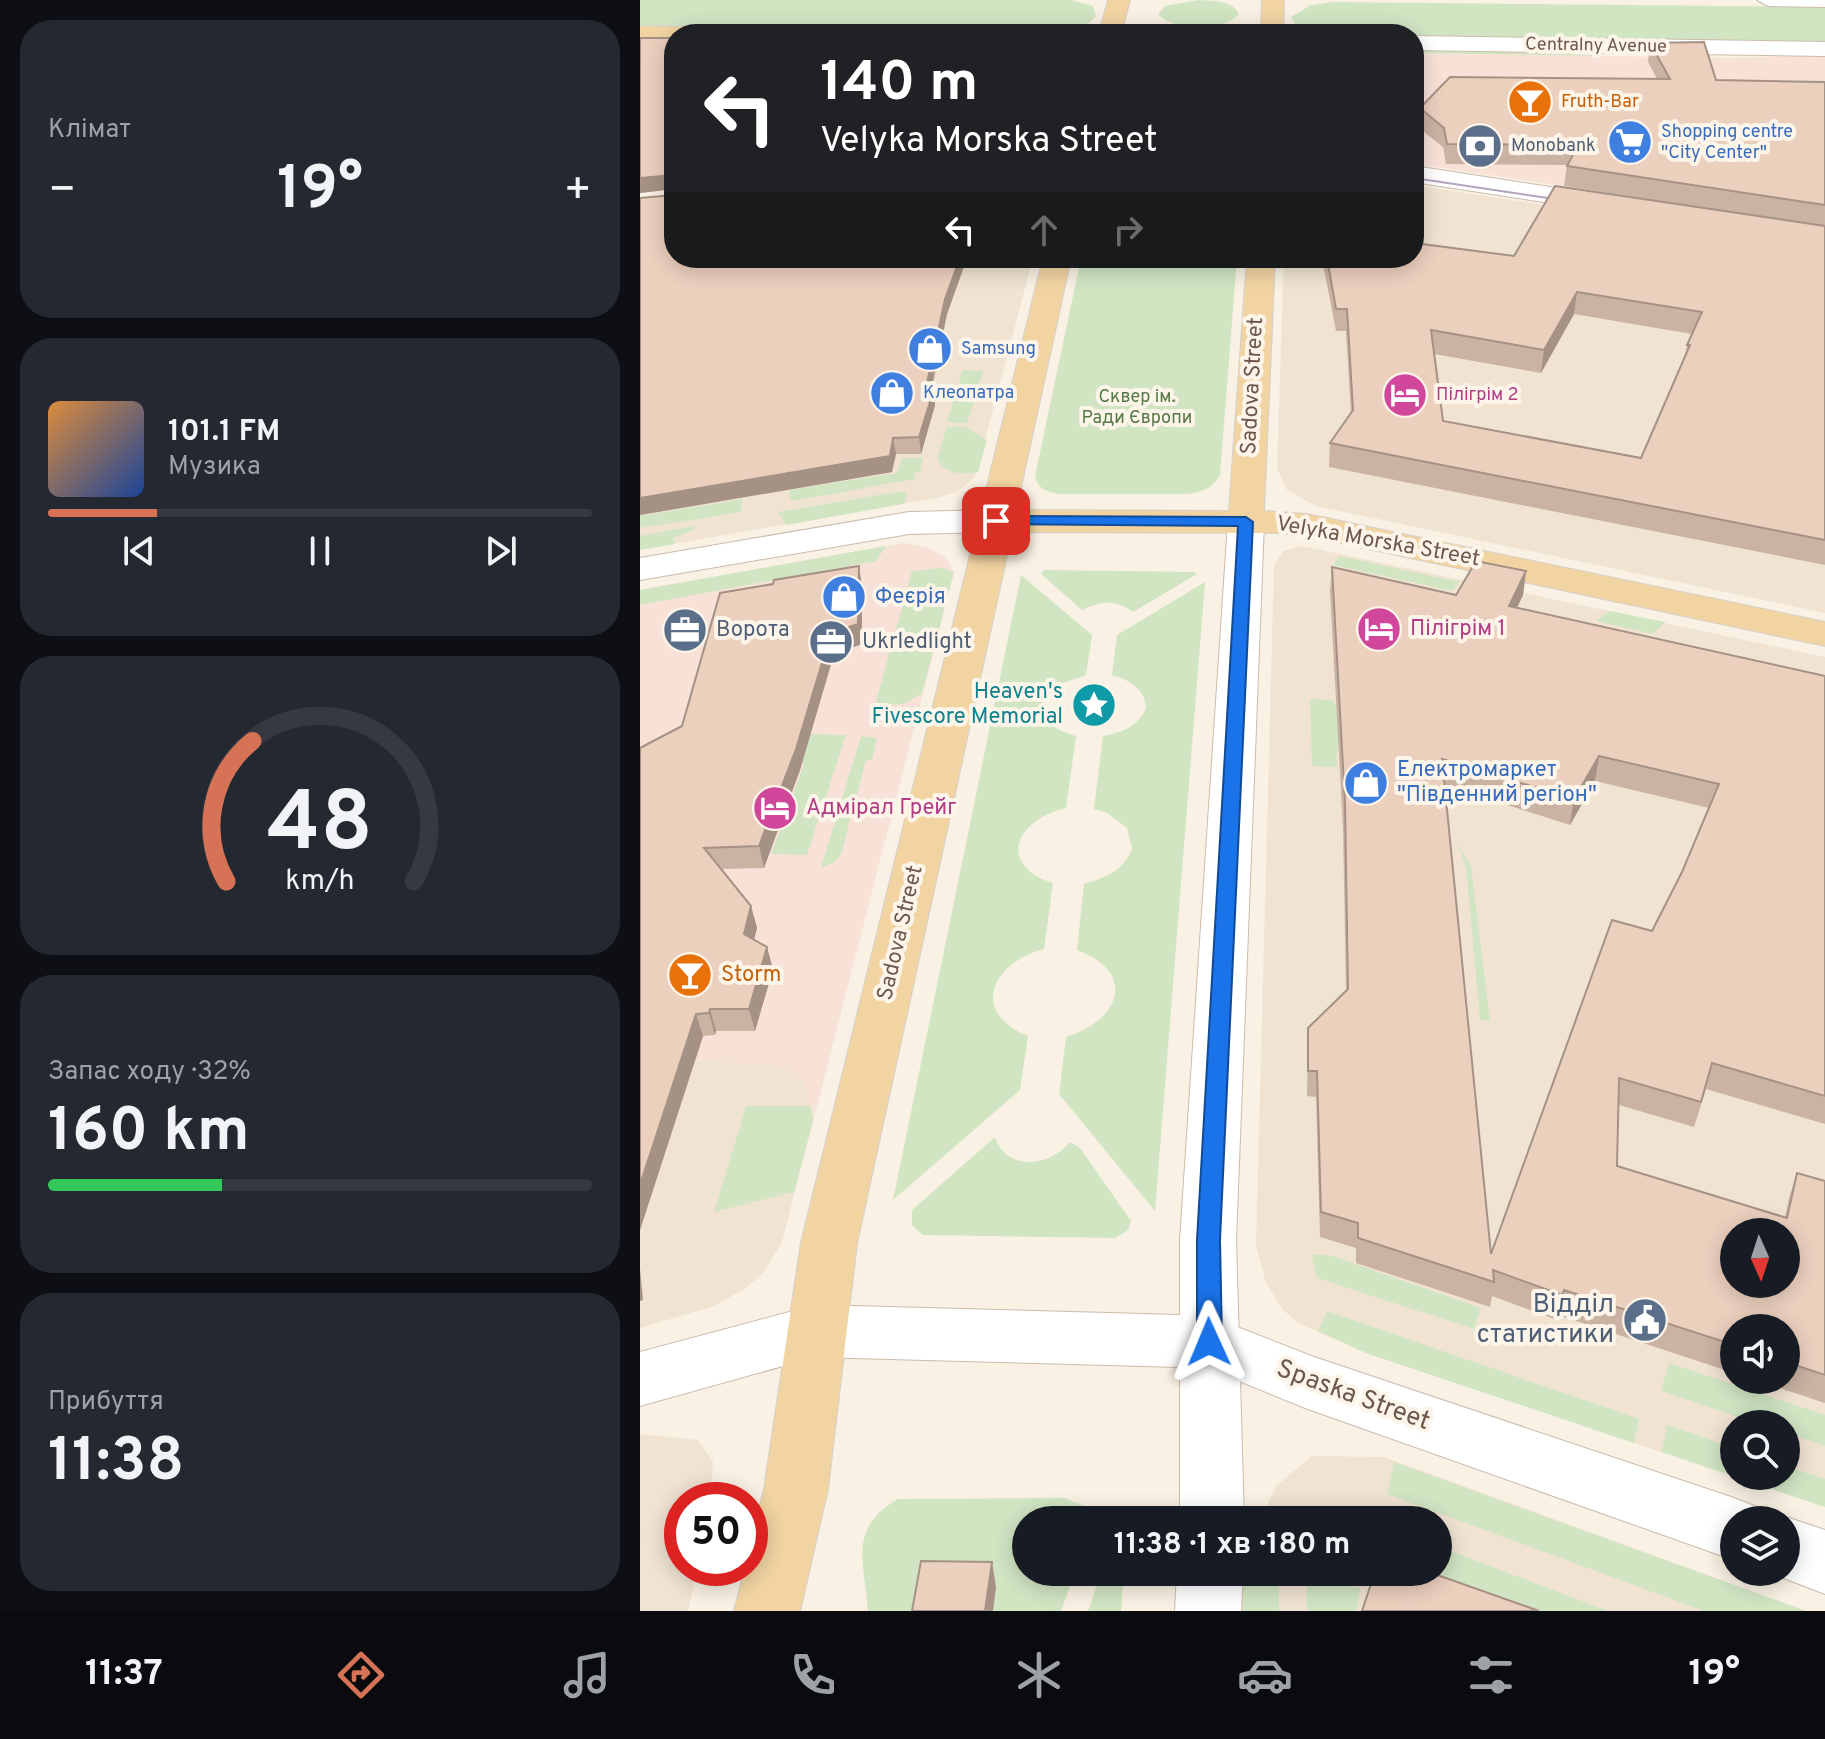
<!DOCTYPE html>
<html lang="uk">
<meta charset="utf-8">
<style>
:root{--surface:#171b24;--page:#242831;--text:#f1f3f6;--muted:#9ea1a6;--line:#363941;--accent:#d67255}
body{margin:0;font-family:Overpass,sans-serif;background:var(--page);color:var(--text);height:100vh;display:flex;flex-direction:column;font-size:30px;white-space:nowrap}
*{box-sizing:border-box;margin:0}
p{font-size:26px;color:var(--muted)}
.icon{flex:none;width:44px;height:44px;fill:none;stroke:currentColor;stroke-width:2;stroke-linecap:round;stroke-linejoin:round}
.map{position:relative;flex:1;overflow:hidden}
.sheet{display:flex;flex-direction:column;gap:20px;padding:20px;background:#0d0f14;width:640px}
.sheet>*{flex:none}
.hud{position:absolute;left:24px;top:24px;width:760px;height:244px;border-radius:32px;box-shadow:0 4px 20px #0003;background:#202124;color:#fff;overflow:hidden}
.needle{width:52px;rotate:177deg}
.controls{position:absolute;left:1080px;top:1218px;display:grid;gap:16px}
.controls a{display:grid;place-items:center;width:80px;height:80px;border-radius:50%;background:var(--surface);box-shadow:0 4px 20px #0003;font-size:40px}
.speed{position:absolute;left:24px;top:1482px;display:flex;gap:16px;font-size:40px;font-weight:700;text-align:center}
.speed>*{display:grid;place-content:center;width:104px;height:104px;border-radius:50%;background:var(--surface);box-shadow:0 4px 20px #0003;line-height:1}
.speed .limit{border:12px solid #d22;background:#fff;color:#111}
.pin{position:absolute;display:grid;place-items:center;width:68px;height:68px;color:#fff;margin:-34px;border-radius:16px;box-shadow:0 4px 12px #0006}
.me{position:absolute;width:88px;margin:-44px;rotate:359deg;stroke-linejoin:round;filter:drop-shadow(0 0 6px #0008)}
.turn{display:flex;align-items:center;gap:28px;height:168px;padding:0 24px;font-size:36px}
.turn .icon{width:104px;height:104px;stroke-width:2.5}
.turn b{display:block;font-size:56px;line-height:68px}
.lanes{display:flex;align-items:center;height:76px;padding:0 24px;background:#0003;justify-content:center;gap:40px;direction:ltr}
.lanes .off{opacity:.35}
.big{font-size:60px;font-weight:700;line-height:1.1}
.sheet .card{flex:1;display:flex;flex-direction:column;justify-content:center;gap:12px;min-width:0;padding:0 28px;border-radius:32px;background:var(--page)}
.sheet .dial{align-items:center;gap:0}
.dial svg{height:208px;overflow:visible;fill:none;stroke:var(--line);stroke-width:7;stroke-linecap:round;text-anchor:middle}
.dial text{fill:var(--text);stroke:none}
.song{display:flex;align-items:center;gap:24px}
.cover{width:96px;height:96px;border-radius:12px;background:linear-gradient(135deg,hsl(30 70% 55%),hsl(220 70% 35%))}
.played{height:8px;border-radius:4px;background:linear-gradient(90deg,var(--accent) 20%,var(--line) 20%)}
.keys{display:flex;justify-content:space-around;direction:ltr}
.heat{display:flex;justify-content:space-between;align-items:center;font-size:44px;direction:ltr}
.charge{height:12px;border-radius:6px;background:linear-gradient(90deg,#34c759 32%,var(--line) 0)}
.trip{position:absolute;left:372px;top:1506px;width:440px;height:80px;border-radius:40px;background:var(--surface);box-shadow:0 4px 20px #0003;font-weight:700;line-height:80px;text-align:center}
.menu{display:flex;height:128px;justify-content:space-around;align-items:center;background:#090b0e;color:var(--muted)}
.menu .icon{width:56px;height:56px}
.menu .selected{color:var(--accent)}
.menu b{font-size:36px;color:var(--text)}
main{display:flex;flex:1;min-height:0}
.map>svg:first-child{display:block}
.residential{fill:#f0e3d2;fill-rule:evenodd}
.commercial{fill:#f8e2d8}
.green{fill:#d1e5c3}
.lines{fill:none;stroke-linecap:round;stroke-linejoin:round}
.minor-casing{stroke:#cbbbae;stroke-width:2}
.tertiary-casing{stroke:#cbbbae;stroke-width:2}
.secondary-casing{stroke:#cebbac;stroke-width:2}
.primary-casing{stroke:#d6d0cd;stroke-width:2}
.minor{fill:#fff;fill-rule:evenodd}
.tertiary{fill:#fff;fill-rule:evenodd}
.secondary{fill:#fff;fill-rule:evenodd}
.primary{fill:#f1d4a2;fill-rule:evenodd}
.tram{stroke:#b3a4c1;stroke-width:2}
.wall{fill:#cbb3a3;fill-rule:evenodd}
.shaded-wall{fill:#a59285}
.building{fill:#ecd0be;stroke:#a59285;stroke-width:2;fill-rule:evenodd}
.route{fill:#1a73e8;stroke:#114b97;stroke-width:2}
.labels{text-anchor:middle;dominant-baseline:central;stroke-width:8;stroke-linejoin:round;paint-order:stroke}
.far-street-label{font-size:18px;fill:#6e584c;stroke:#fdf5e9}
.far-food-label{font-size:18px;fill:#c56008;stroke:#fdf5e9;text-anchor:start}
.far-shop-label{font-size:18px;fill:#366cbe;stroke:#fdf5e9;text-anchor:start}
.far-service-label{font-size:18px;fill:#4e5e75;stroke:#fdf5e9;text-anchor:start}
.far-hotel-label{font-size:18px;fill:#b23c85;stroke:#fdf5e9;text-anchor:start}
.far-park-label{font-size:18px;fill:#567948;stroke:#fdf5e9}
.street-label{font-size:22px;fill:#6e584c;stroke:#fdf5e9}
.shop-label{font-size:22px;fill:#366cbe;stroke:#fdf5e9;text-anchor:start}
.hotel-label{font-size:22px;fill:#b23c85;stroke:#fdf5e9;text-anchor:start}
.service-label{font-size:22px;fill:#4e5e75;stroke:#fdf5e9;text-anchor:start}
.culture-label{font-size:22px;fill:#0d838f;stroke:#fdf5e9;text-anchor:end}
.food-label{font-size:22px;fill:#c56008;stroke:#fdf5e9;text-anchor:start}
.near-service-label{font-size:26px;fill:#4e5e75;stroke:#fdf5e9;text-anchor:end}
.near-street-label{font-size:26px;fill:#6e584c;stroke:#fdf5e9}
</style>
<main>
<section class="sheet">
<div class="card"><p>Клімат</p>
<div class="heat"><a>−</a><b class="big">19°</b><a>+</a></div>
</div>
<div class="card">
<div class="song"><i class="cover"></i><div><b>101.1 FM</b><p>Музика</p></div></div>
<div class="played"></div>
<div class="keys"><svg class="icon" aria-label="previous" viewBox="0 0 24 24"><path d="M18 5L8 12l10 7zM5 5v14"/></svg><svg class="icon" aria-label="pause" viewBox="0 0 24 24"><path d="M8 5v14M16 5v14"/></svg><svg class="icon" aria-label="next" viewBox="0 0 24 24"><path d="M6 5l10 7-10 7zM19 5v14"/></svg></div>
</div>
<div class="card dial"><svg viewBox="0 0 100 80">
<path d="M14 69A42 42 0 1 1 86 69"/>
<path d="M14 69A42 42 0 0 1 24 15" stroke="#d67255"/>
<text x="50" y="56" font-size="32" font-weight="700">48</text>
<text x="50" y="72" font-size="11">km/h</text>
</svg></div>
<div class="card"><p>Запас ходу · 32%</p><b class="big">160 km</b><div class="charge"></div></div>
<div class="card"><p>Прибуття</p><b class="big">11:38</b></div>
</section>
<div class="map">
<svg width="1185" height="1611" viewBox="0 0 1185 1611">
<rect width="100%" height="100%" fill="#f9f1e3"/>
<path class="residential" d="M774 185 1185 248V613L676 506 647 490 637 468 644 258H774Z
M0 215 34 258H393L335 477 316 492 301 497 0 550Z
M265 543 290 549 305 558 314 572 142 1242 123 1273 106 1288 74 1306 0 1328V590Z
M662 546 1185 657V1507L726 1353 660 1324 643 1310 626 1283 616 1245 634 566 643 551ZM1094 1232H1146V1284H1094ZM1094 1328H1146V1380H1094ZM1094 1424H1146V1476H1094Z
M0 1434 58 1440 73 1461 70 1500H42V1568H58L48 1611H0Z
M672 1456 744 1457 1166 1611H603V1572H798V1520H620L636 1486Z"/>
<path class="commercial" d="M774 50 902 51 965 56 1091 58 1185 55V225L774 164Z
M265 543 290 549 305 557 314 572 173 1121 167 1088 155 1073 132 1064 0 1059V590Z"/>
<path class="green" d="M0 0H431L453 6 456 16 449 23 414 32 0 27Z
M559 0C573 1 592 0 599 14 583 32 535 32 518 14L525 6Z
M693 2 1185 7V42L680 34 655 24 651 17 671 5Z
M774 50 902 51 965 56 774 53Z
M441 258H597L580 475C572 489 562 492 546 494H419C407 491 398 490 395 476Z
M323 370 343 371 327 423 307 422Z
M307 427H325L347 440 338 472C321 475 307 475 297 459Z
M262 458H283L280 472 274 473 275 479 151 501 149 490 257 473Z
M256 492H265L267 499 263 504 146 525 138 512Z
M103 499 100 512 0 528V516Z
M56 526 53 530 33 538 35 544 0 550V536Z
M246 546 236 561 0 605V590Z
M699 556 819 582 813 591 693 565Z
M303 568 314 572 282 693 264 704 235 705 272 571Z
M404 570 554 572 557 574 493 612C477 599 459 601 442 610L401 574Z
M381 575 452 635 446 675 417 685 403 703C403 723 418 731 436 736L426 808C377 819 355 864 413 883L404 949C353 962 328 1012 388 1036L380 1090 253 1200Z
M565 582 515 1211 419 1094 426 1037C479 1021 499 973 437 950L444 884C465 878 483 871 492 849L487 828 467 813 454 809 463 736C481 733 499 726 506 708 505 688 489 680 472 675L477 635Z
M970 611 1025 622 1013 634 956 621Z
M670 699 692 700 693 703 709 707C710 729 694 740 697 767L672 766Z
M165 734 206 735 167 855 131 854 164 764 155 763Z
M221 736 237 738 232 760H226L201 854 195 862 181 868Z
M817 843 831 866 850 1021 840 1020 826 866Z
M106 1106H171L173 1121 154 1192 74 1212Z
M355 1137C367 1173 411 1166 430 1142L440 1148 491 1221 488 1230 475 1238 283 1235 272 1225V1210Z
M671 1254 692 1256 841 1308 834 1329 677 1278Z
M687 1311 999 1419 994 1443 726 1353 678 1331Z
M1029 1363 1185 1415V1446L1146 1433V1424H1118L1021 1391Z
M1027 1425 1094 1448V1476H1146V1466L1185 1479V1507L1022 1452Z
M754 1462 1166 1611H1064L747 1494Z
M424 1498 445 1506 450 1520H386V1572H435L421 1611H228C224 1561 208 1528 258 1499Z
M798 1546 968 1611H890L781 1572H798Z
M462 1572H484L481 1611H448Z
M603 1572H639V1611H602Z
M667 1574 721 1589 716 1611H667Z"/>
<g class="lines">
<g class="minor-casing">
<path id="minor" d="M774 166 969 196 979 198 983 204 979 210 969 212 774 182Z
M569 1316 674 1357 1094 1498 1117 1507 1122 1520H1094V1560L665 1408 548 1360 539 1342 548 1324Z
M1146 1517 1185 1530V1594L1128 1572H1146V1520H1138Z"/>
</g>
<g class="tertiary-casing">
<path id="tertiary" d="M356 510 369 513 374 521 369 529 356 532 269 534 0 580V558L269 512Z"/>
</g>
<g class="secondary-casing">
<path id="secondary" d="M1117 0H1185V7L1128 6Z
M774 36 1185 42V56L774 50Z
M606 511 619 514 624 522 596 1240 604 1520H540V1367L175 1357 0 1406V1352L175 1305 540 1315V1240L588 522 593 514Z
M537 1572H603L601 1611H535Z"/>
</g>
<g class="primary-casing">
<path id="primary" d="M468 0H490L481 34H459Z
M622 0H644L643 34H621Z
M0 26 59 27 70 34H34V40H0Z
M403 258H431L376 510 589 511 607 258H635L624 511 667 514 1185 622V646L667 536 639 533 372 532 217 1243 188 1489 160 1611H94L105 1568H110V1546L124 1489 161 1243Z"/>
</g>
<use href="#minor" class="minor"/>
<use href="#tertiary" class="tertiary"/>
<use href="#secondary" class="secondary"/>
<use href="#primary" class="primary"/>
<path class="tram" d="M774 178 928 201"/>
</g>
<path class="wall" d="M0 38H34V258H327L307 314 292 389H294L295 405 281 454H256L252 472 0 515V198L33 195V189L0 193Z
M1010 43 1076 80 1185 82V565L689 467 690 443 711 413 706 331H696L683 264V258H774L874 256 1095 213 924 186 927 165 806 164 803 147 779 128 780 108 1017 79 1008 62ZM934 314 1052 334 1047 345 1045 356 1001 458 803 421 794 354 901 373Z
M219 566 222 587V644L194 654 160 770 124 868 82 869 111 906 117 928 114 939 133 969 115 1031H76L75 1035 63 1036 0 1230 42 726Z
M692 567 816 595 886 571 883 595 877 608 1185 676V1124L1066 1089 1054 1127 979 1105 977 1166 1145 1217 1149 1198 1157 1173 1185 1181V1403L1115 1380H1146V1328H1094V1373L918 1315 917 1320 852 1296 850 1307 716 1263V1248L680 1237 676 1097 667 1096 668 1028 706 991 703 828 690 591ZM955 781 1069 808 1042 872 851 1254 805 785 930 825Z"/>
<path class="shaded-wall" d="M33 175 34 189 0 193V178Z
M320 258H327L307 314 288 404 286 388 305 299Z
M937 292 934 314 901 373 904 350Z
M294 389 295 405 281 454 279 437Z
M253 438 256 454 252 472 0 515V498Z
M219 566 222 587V644L194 654 160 770 124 868 119 846 191 633Z
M886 571 883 595 866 630 869 606Z
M959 756 955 781 930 825 934 799Z
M111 906 117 928 110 956 104 934Z
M127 947 133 969 115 1031 109 1009Z
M70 1009 76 1031 75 1035 69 1013Z
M56 1014 63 1036 0 1230V1185Z
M0 1269 3 1300 0 1301Z
M352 1562 356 1587 353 1611H345Z"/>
<path class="building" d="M0 38H34V258H320L305 299 286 388 294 389 279 437 253 438 250 456 0 498V198L33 195V175L0 178Z
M1064 42 1076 80 1185 82V205L927 166 938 145 807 144 804 128 780 108 810 77 1030 79 1010 43Z
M915 186 1185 226V540L690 443 713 410 707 309H696L687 258H774V243L874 256ZM937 292 1062 312 1047 345H1050L1001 458 803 421 791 330 904 350Z
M836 561 886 571 869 606 1185 676V1096L1072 1063 1061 1102 979 1078 977 1166 1147 1218 1157 1173 1185 1181V1375L1146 1362V1328H1094V1345L924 1290 922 1295 853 1270 854 1282 718 1238V1223L681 1212 677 1071H668V1028L708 989 705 803 692 567 816 595ZM959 756 1079 784 1042 872 1012 931 972 920 851 1254 802 759 934 799ZM1094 1232H1146V1284H1094Z
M219 566 218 624 191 633 156 749 119 846 64 848 111 906 104 934 127 947 109 1009H70L69 1013 56 1014 0 1185V748L42 726 80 593 133 584 134 580Z
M281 1561 352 1562 345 1611H272Z
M735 1572H789L899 1611H722Z"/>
<path class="route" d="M356 516 606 517 613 522 580 1240 582 1342 578 1350 569 1353 561 1350 557 1342V1240L598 526 351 524 349 521Z"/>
<defs>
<g id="bar-disc" transform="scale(2.3)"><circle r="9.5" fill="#e8710a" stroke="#fdf5e9"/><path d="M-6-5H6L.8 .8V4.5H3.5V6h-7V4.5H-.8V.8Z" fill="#fff"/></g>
<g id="supermarket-disc" transform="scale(2.3)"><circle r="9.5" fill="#3f7fe0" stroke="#fdf5e9"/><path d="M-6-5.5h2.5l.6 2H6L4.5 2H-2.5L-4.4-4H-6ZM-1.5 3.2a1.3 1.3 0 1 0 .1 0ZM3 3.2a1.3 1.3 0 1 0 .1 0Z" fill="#fff"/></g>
<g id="bank-disc" transform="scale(2.3)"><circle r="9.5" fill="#5c6f8a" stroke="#fdf5e9"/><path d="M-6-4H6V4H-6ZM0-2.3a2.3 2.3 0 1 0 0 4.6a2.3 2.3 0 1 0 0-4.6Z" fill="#fff"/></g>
<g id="shop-disc" transform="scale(2.3)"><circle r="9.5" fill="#3f7fe0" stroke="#fdf5e9"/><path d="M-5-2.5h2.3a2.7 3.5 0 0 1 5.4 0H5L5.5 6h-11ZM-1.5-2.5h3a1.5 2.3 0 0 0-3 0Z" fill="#fff"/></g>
<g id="hotel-disc" transform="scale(2.3)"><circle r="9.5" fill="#d1479c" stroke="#fdf5e9"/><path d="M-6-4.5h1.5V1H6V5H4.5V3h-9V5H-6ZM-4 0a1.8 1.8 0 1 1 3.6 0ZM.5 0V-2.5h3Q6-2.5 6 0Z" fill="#fff"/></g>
<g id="office-disc" transform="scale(2.3)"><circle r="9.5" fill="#5c6f8a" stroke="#fdf5e9"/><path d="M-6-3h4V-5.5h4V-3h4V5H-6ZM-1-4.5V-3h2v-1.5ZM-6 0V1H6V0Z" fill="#fff"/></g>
<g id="sight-disc" transform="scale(2.3)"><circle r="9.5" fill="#0f9aa8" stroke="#fdf5e9"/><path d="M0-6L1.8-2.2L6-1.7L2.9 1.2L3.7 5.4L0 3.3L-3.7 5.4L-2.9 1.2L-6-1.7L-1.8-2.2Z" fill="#fff"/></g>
<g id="civic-disc" transform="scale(2.3)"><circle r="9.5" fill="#5c6f8a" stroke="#fdf5e9"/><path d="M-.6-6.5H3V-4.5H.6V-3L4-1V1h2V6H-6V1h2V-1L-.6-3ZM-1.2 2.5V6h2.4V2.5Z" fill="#fff"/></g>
</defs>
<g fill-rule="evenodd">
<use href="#bar-disc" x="890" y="102"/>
<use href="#supermarket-disc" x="990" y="142"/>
<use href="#bank-disc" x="840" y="146"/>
<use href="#shop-disc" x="290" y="349"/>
<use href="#shop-disc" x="252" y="393"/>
<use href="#hotel-disc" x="765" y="395"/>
<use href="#shop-disc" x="204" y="597"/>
<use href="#hotel-disc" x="739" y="629"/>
<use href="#office-disc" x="45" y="630"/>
<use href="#office-disc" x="191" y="642"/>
<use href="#sight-disc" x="454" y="705"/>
<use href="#shop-disc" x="726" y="783"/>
<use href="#hotel-disc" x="135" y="808"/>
<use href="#bar-disc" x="50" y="975"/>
<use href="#civic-disc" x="1005" y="1320"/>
</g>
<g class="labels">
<g class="far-street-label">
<text transform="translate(956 46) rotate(1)">Centralny Avenue</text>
</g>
<g class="far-food-label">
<text x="921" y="102">Fruth-Bar</text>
</g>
<g class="far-shop-label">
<text x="1021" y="132">Shopping centre<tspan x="1021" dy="21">"City Center"</tspan></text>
<text x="321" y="349">Samsung</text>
<text x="283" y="393">Клеопатра</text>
</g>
<g class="far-service-label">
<text x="871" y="146">Monobank</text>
</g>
<g class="far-hotel-label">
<text x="796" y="395">Пілігрім 2</text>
</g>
<g class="far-park-label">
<text x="497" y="397">Сквер ім.<tspan x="497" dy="21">Ради Європи</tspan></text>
</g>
<g class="street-label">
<text transform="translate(613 386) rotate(-87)">Sadova Street</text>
<text transform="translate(738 542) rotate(10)">Velyka Morska Street</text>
<text transform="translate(261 933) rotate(-77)">Sadova Street</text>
</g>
<g class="shop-label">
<text x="235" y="597">Феєрія</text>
<text x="757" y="770">Електромаркет<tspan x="757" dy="25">"Південний регіон"</tspan></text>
</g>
<g class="hotel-label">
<text x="770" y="629">Пілігрім 1</text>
<text x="166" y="808">Адмірал Грейг</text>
</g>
<g class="service-label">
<text x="76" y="630">Ворота</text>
<text x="222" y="642">Ukrledlight</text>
</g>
<g class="culture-label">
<text x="423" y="692">Heaven's<tspan x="423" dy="25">Fivescore Memorial</tspan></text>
</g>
<g class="food-label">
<text x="81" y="975">Storm</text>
</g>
<g class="near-service-label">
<text x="974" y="1305">Відділ<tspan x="974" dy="30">статистики</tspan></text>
</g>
<g class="near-street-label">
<text transform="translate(713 1396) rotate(20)">Spaska Street</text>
</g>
</g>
</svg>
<div class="controls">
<a><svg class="needle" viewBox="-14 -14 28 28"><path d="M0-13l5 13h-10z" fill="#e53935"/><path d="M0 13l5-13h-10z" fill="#9ea1a6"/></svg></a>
<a><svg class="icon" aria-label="sound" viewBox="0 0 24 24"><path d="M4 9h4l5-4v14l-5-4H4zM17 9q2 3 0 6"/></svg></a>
<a><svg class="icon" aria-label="search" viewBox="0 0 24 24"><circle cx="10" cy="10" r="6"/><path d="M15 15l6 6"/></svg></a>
<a><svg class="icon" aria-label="layers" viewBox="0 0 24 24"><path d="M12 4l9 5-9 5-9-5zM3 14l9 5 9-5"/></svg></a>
</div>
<div class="speed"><div class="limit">50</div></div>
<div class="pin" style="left:356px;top:521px;background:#d93025"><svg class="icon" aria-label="arrive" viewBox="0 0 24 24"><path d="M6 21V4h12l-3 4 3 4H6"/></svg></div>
<svg class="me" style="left:569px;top:1342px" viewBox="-20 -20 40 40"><path d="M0-17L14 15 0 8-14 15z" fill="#1a73e8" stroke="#fff" stroke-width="4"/></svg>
<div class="trip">11:38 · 1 хв · 180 m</div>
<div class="hud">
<div class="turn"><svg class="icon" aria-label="left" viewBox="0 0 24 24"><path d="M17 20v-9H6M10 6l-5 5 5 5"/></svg><div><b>140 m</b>Velyka Morska Street</div></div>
<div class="lanes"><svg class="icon" aria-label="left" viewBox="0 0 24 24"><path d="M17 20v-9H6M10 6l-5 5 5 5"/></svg><svg class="icon off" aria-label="ahead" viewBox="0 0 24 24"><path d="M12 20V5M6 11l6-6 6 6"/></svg><svg class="icon off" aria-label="right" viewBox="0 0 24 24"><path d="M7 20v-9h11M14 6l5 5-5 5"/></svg></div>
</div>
</div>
</main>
<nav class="menu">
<b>11:37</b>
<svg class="icon selected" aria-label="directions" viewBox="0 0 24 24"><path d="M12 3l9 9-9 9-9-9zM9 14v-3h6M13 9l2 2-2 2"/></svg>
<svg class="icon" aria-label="music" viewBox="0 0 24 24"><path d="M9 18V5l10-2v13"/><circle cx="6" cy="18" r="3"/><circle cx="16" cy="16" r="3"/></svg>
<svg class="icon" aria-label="phone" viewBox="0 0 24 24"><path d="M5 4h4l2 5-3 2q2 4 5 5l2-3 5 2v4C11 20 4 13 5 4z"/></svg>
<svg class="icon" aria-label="climate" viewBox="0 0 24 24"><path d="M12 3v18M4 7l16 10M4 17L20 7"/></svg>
<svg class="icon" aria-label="car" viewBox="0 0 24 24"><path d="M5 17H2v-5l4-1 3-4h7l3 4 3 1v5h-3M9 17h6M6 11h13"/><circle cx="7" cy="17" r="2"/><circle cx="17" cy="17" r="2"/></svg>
<svg class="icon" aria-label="filters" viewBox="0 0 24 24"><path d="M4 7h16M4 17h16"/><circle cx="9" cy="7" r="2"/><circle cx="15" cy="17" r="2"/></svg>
<b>19°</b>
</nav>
